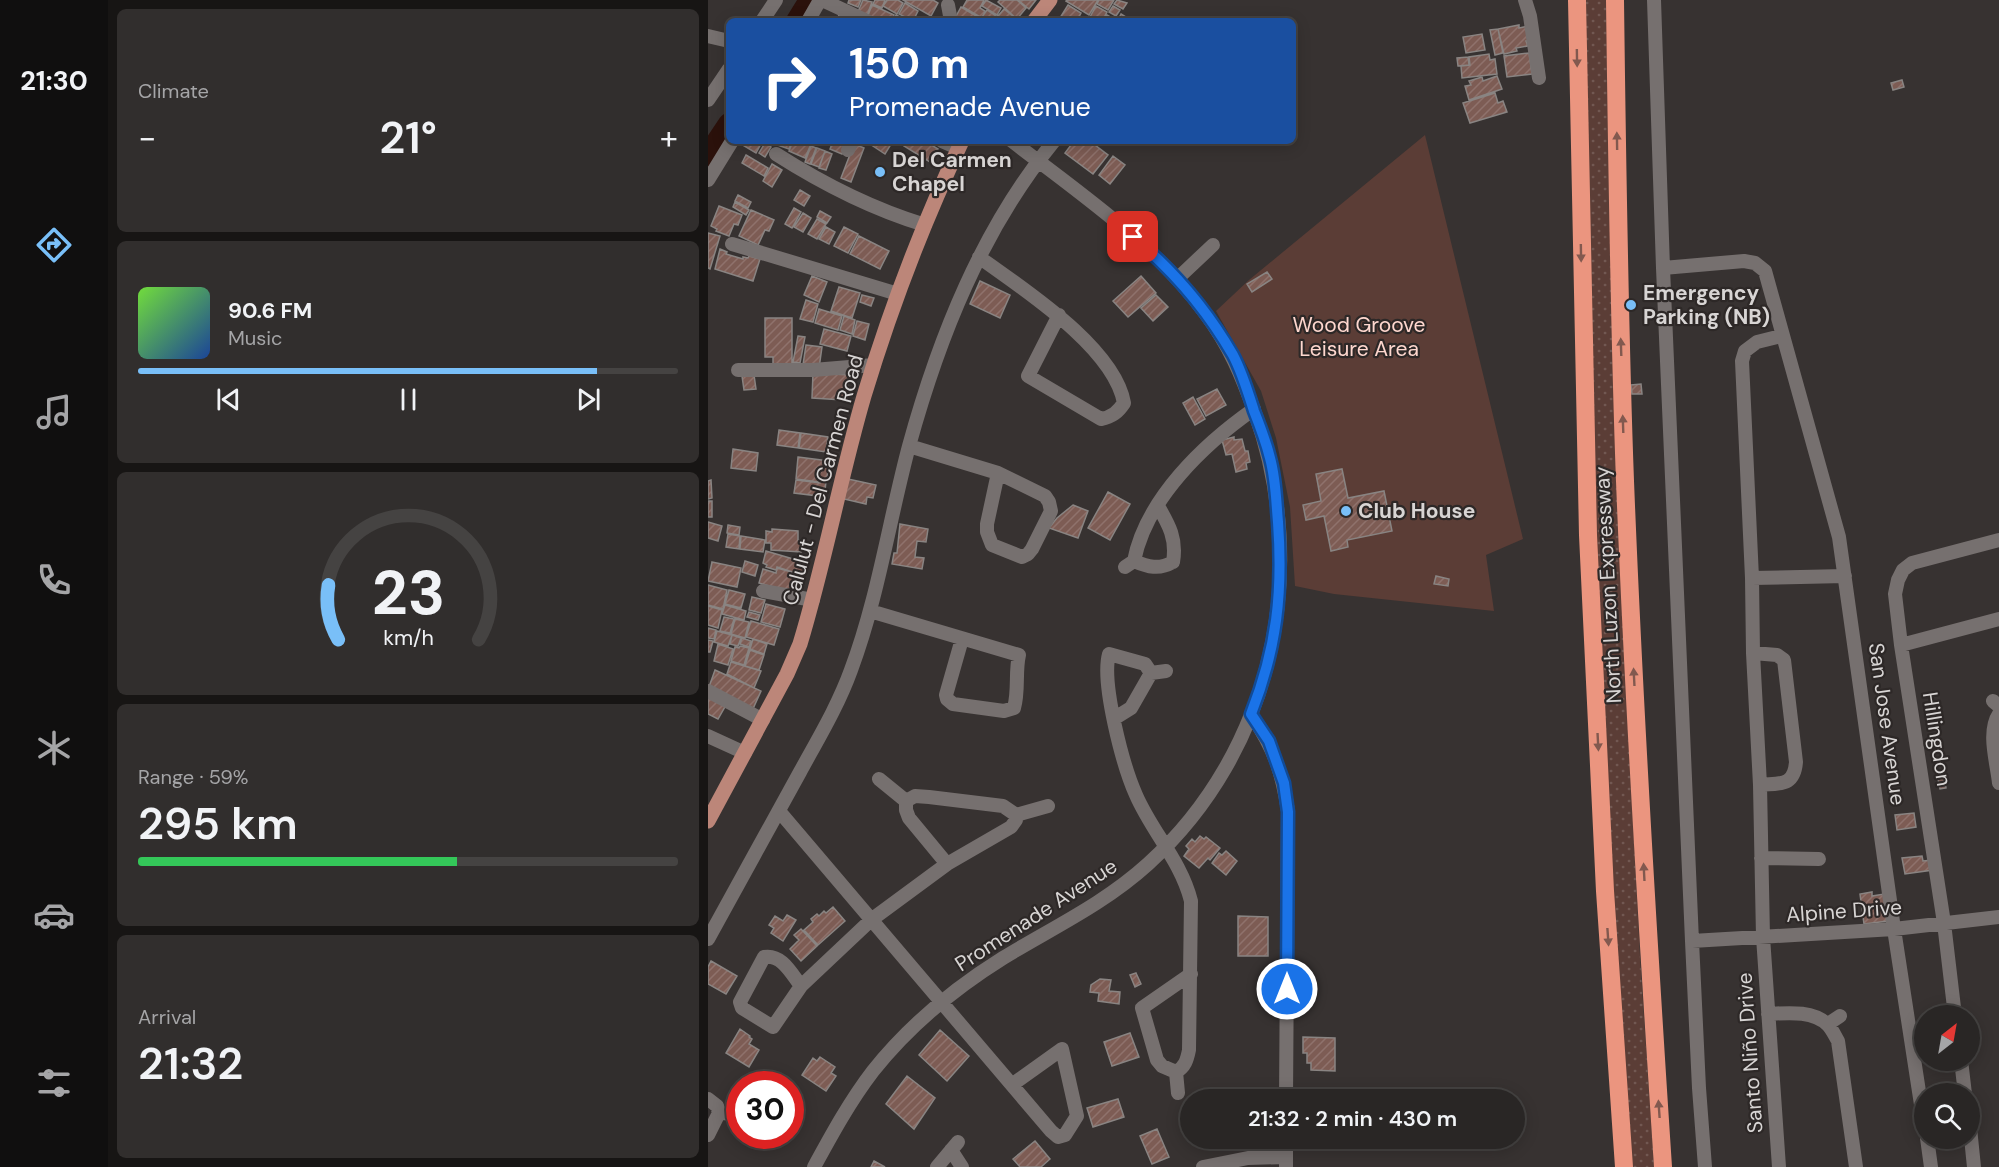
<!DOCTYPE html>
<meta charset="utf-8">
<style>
:root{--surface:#292625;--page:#312e2d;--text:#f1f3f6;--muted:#a5a5a7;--line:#454342;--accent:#79bff8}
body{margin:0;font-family:"DM Sans",sans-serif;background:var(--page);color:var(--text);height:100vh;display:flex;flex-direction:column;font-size:22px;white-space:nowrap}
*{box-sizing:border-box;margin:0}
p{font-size:20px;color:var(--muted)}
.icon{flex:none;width:33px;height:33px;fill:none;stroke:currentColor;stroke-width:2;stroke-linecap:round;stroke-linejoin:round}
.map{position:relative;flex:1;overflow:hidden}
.drawer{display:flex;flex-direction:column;gap:9px;padding:9px;background:#171514;width:600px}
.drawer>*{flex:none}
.top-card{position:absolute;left:18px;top:18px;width:570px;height:126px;border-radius:9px;box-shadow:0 3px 15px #0003,0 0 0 2px var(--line);background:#1a4fa0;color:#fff;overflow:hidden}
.needle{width:39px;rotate:31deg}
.buttons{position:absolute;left:1206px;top:1005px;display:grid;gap:12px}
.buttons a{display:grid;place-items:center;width:66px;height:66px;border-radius:50%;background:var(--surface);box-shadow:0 3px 15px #0003,0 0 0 2px var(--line);font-size:30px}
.speed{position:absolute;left:18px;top:1071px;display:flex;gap:12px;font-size:30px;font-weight:700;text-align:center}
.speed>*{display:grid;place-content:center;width:78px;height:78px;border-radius:50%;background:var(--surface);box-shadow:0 3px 15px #0003,0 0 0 2px var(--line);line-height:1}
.speed .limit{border:9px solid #d22;background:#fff;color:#111}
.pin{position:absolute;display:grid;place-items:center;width:51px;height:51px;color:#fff;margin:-26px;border-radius:12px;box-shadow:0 3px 9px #0006}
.me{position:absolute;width:66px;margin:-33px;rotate:0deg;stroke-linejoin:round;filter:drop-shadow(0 0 4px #0008)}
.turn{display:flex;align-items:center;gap:21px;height:126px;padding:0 24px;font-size:27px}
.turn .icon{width:78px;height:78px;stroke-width:2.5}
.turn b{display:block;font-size:42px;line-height:51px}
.big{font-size:45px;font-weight:600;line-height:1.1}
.drawer .widget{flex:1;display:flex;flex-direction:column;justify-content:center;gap:9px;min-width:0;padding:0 21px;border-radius:9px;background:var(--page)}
.drawer .dial{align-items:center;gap:0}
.dial svg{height:156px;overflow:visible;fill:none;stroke:var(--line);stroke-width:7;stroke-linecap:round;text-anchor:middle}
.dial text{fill:var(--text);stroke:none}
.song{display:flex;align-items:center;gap:18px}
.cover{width:72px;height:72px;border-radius:9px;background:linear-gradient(135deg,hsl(100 70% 55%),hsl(220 70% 35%))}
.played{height:6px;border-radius:3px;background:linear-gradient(90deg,var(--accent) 85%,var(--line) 85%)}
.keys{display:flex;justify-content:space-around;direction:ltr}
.heat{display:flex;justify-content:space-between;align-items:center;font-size:33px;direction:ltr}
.charge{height:9px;border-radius:4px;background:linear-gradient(90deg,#34c759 59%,var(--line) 0)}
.trip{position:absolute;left:472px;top:1089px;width:345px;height:60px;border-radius:30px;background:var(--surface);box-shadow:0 3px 15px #0003,0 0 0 2px var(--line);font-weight:600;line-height:60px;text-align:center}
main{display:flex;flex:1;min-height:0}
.dock{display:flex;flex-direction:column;width:108px;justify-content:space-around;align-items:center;background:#100f0f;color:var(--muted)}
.dock .icon{width:42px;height:42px}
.dock .active{color:var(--accent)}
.dock b{font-size:27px;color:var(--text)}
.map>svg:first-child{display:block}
.grass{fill:url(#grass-dots)}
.park{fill:#5b3d36}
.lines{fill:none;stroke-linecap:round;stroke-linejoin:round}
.river{stroke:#2b110b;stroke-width:22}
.building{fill:url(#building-hatch);stroke:#898482;stroke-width:1.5}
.minor{stroke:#76706f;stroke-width:14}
.major{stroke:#bc8679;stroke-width:15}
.highway{stroke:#eb957f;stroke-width:18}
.oneway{fill:#82594f}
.route-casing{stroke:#114b97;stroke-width:15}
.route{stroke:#1a73e8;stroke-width:10}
.poi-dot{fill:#79bff8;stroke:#2d2827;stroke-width:2}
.labels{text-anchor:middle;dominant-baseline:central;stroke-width:4.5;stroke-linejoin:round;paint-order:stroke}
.poi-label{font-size:21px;font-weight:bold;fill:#d8d5d4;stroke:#2d2827;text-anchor:start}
.park-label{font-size:21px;fill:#fed7ce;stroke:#2d2827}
.street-label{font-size:21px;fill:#d8d5d4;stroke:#2d2827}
</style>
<main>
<nav class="dock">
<b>21:30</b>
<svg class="icon active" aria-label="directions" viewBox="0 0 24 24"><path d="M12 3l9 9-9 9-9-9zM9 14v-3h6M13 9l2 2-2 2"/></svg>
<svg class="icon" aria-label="music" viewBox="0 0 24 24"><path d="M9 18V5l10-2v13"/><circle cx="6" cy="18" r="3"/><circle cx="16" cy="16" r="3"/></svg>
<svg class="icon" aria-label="phone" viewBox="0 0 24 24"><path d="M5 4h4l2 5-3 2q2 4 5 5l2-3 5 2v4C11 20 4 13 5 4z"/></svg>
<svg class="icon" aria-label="climate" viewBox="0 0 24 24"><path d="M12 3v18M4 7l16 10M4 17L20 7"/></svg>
<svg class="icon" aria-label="car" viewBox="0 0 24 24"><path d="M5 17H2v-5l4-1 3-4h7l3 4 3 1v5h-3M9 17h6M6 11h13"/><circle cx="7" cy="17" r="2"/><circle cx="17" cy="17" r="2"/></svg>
<svg class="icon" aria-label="filters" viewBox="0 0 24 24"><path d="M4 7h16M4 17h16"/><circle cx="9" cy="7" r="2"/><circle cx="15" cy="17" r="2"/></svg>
</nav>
<section class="drawer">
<div class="widget"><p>Climate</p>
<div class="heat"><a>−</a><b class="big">21°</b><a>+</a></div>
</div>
<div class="widget">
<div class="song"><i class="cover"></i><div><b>90.6 FM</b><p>Music</p></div></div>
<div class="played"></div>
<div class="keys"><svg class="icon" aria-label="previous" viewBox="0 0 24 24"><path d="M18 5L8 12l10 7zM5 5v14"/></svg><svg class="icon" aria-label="pause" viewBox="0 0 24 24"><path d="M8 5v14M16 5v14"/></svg><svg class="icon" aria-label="next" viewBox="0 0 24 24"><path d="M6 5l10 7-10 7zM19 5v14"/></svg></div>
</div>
<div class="widget dial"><svg viewBox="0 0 100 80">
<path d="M14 69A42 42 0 1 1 86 69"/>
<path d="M14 69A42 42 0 0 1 9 41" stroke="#79bff8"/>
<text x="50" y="56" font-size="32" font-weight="700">23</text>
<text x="50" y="72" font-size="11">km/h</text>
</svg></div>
<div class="widget"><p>Range · 59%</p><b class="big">295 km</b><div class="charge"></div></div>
<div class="widget"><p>Arrival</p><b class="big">21:32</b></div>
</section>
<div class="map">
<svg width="1291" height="1167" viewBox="0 0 1291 1167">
<defs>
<pattern id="grass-dots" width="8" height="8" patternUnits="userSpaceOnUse" patternTransform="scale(1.5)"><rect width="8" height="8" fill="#5b3d36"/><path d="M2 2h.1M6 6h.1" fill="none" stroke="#725852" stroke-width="1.8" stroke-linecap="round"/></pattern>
<pattern id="building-hatch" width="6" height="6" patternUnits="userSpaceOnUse" patternTransform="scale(1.5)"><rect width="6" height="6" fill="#7d5c54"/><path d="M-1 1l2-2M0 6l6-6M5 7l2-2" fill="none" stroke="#8f726c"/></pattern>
</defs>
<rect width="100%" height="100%" fill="#373231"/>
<path class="grass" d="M872 0H899L922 762 932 957 946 1167H921L897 761 882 390Z"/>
<path class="park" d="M717 135 815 539 778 555 786 611 626 594 587 586 582 507 568 438 553 391 508 311 541 280Z"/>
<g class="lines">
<path class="river" d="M89 21 102 0
M0 155 21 124"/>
</g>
<path class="building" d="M141 0H153L150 7 140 3Z
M155 0 164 2 158 18 149 14Z
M167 0H177L174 8 165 4Z
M179 0H190L195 3 189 14 175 6Z
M195 0H225L230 3 223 16Z
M259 0H276L272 8 277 11 274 18 255 7Z
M278 0 293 8 289 15 274 6Z
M292 0H309L318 8 309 19 290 2Z
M310 0H328L321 9Z
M359 0H390L381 15 358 1Z
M391 0H406L400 10 389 4Z
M409 0 419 3 415 9 406 4Z
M197 3 210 11 205 21 191 14Z
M164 5 186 15 184 21H166L159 18Z
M360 5 373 13 370 19 372 21H359L352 18Z
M388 6 399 12 394 21 382 17Z
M405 6 412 10 408 16 401 12Z
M253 7 270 17 267 21 246 20Z
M296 9 306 17 302 21H296L290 16Z
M279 10 295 21H271Z
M413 14 421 19 420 21 410 20Z
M131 15 143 21H128Z
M188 15 200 21H185Z
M399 15 407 20 406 21H396Z
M811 25V28L821 26 824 40 818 41 820 46 808 48 809 51 796 54 790 29Z
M790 29 795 53 787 55 782 30Z
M774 34 777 50 758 53 755 37Z
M821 53 824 74 799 77 796 56Z
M781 54 782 60 787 59 789 74 754 78 753 66 762 65 761 57Z
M760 57 761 65 750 66 749 58Z
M789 76 794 89 761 100 757 86 763 85 761 81 774 77 775 81Z
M1194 80 1196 87 1185 90 1183 83Z
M787 93 790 103 795 101 799 112 762 123 755 103Z
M35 141H52L54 142 48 153 33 144Z
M65 141H84L81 149 64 143Z
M85 141H96L103 144 97 158 81 151Z
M125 141 139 142 134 154 122 149Z
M164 141H185L177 154 162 144Z
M199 141H217L230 149 222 162 196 146Z
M366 141H387L389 142 387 145 400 155 385 174 357 153Z
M57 143 63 147 57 157 51 153Z
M146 144 156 148 143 182 133 178Z
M103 146 108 148 102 164 97 162Z
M109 148 117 151 111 167 103 164Z
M117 151 124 154 118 170 111 168Z
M38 155 60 168 56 176 34 163Z
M405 156 417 165 402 184 391 175Z
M64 164 74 170 64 187 55 181Z
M92 190 102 196 96 206 86 200Z
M30 195 43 202 40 208 27 201Z
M27 202 41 210 38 215 25 207Z
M11 206 34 215 30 225 26 224 21 236 8 231 9 229 3 226Z
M86 208 93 212 84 228 77 224Z
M43 210 66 220 61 231 57 230 50 245 31 236Z
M112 211 123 217 119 223 109 217Z
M95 213 103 218 95 232 86 227Z
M109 219 118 224 109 239 100 234Z
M118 227 127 232 121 244 111 239Z
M136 227 150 234 140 253 126 246Z
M0 233 12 236 2 269 0 268Z
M151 236 181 251 172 269 142 254Z
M12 249 19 252 18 254 35 259V257L40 258 41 256 52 259 45 281 7 269Z
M559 272 564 279 544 292 539 284Z
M104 276 119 282 111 302 96 295Z
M433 276 448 293 420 317 405 301Z
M272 281 302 295 292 318 262 304Z
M131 287 152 293 144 318 123 311Z
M154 295 166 298 163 306 152 302Z
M448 295 460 307 445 321 433 308Z
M98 300 110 304 105 322 92 319Z
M111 309 134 316 130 330 107 323Z
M136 316 147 320 144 334 132 330Z
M57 318H84V367H65V357H57Z
M149 321 161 324 157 340 145 336Z
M116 329 143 336 139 351 112 344Z
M90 336 97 337 92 363 85 362Z
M98 345 114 347 111 368 95 365Z
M105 373 143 375 135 400 104 398Z
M46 375 48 389 36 390 34 376Z
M933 384 934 394H924L923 385Z
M509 389 518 405 498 416 489 399Z
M485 397 497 419 487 425 475 403Z
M71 430 92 433 90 448 69 445Z
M93 433 120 437 118 452 91 448Z
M526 437V440L534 439 537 451H540L542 462 538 463 539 469 528 472 524 454 518 455 514 440Z
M25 449 50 453 48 471 23 468Z
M90 457 121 461 119 479 111 478V482L88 479Z
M634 469 640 498 676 491 684 531 639 540 640 547 623 551 616 516 598 520 595 505 613 501 608 474Z
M140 479 168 485 165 498 159 497 158 504 136 499Z
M3 480 4 498 0 499V481Z
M88 480 112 483V480L118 481 116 500 109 499 110 496 86 493Z
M400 492 422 504 402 540 380 528Z
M0 501H4V517H0Z
M365 505 380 511 370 538 341 528 349 518Z
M0 522 14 526 10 541 0 538Z
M192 524 220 529 218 542 209 541 207 557 216 558 214 569 184 564 186 553H189Z
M20 525 32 527 31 535 19 533Z
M64 529 90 531V540L93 541V552L63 550V543H58V531L64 532Z
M20 534 32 536 31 549 18 547Z
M33 536 57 540 55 552 32 549Z
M58 551 99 563 93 584 85 582 88 573 69 567 68 570 58 567 59 565 55 563Z
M37 561 50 565 47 576 34 572Z
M4 562 33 568 29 587 0 581Z
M69 568 87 573 81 592 51 583 55 569 68 573Z
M728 576 741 579 740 586 726 584Z
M0 585 19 590 15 609 0 605Z
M21 590 37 594 33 608 17 604Z
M44 597 57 600 53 613 41 610Z
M58 604 77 609 72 627 53 622Z
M17 605 38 611 36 620 14 614Z
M0 606 14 610 10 628 0 625Z
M41 612 52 615 50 620 39 617Z
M16 617 26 619 22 633 12 631Z
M27 619 41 622 37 638 23 634Z
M43 621 71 629 66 645 38 637Z
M0 628 8 630 6 639 0 638Z
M9 631 24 635 20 646 6 642Z
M24 635 33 638 30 646 22 644Z
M34 638 43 641 41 647 32 644Z
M45 639 59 644 56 654 42 649Z
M0 640 5 641 2 652H0Z
M10 644 25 649 20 665 6 661Z
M32 646 41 648 36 665 23 661 27 647 31 648Z
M42 650 56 655 51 670 37 666Z
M23 662 53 671 46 688 19 674Z
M7 670 53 691 44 711 1 687Z
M0 695 18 705 10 719 0 714Z
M1236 778 1238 788 1232 789 1230 779Z
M1206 813 1208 827 1189 830 1187 815Z
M492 836 496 839 498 837 512 848 502 860 500 858 491 868 476 856 481 849 478 846 484 839 487 842Z
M518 851 529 861 518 875 504 863 511 853 514 855Z
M1214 856 1215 861 1224 860 1225 870 1197 874 1194 858Z
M1164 892V896L1176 894 1180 921 1156 924 1152 894Z
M125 907 137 921 110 945 96 930 105 922 103 919 109 914 111 916 116 911 118 913Z
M79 915 88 920 75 941 63 933 66 928 61 925 67 916 75 921Z
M530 916 560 917V956H530Z
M93 929 109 946 93 961 82 949 91 940 86 935Z
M3 961 29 976 18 994 0 984V967Z
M428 973 433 984 427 987 422 975Z
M392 979 403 980 401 991 412 992 411 1004 390 1001 391 993 382 992 383 985Z
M32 1029 42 1036 41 1037 44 1039 41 1044 51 1050 41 1067 18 1053Z
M232 1030 261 1056 239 1081 211 1055Z
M422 1033 431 1057 404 1066 396 1042Z
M595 1037 627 1038V1071L603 1070V1063H599V1053H595Z
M112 1057 127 1067 123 1073 128 1076 118 1091 94 1075 105 1058 109 1061Z
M199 1076 227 1098 206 1129 178 1104Z
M410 1099 416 1117 385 1127 379 1108Z
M449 1129 461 1157 444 1164 432 1136Z
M532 1138H566V1142Z
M327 1141 342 1159 333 1167H312L305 1159Z
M166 1161 177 1167H163Z"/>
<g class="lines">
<path class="minor" d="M114 0 159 21
M817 0 822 16 831 78
M946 0 955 268 984 941 991 1088 997 1167
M240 5 243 21
M54 21 68 0
M100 21 112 0
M0 36 21 41
M0 100 21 69
M234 141 250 148
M140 150 144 141
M68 154C115 184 164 209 217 225
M0 180 24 141
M24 244 190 294
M271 257C315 289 406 347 416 403 410 412 404 417 393 419L320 376 351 315
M955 268 1036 261 1047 263 1057 271 1131 537 1186 929 1216 1124
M469 279 505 245
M30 370H105L166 365
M201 446 290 473 337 496 341 502 343 511 324 549 320 554 314 557 284 545 279 532V524L290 473
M450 506C461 525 469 539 465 562
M426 561C440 567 451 570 465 562
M417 567 426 561C438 499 496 444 546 409
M1044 578 1137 576
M55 591 105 600
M162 611 311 655C307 672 311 691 306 708L296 711 245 704 239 699 238 695 254 639
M1193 645 1291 619
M1045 653 1069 655 1076 660 1088 762C1086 787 1072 783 1052 785
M458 671 443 673 437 664 401 654C393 683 415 766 428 795 444 832 473 861 483 901L481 1050C479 1060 477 1067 468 1072
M0 691 55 720
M1285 701 1291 706
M543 714C566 749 574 771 580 811L578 1100
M1291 714C1279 732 1289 763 1291 783
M407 718 423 708 443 673
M0 736 37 753
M171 779 198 801V810L201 818 239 864
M198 801 207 796 221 797 295 806 308 815
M71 811 343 1131 350 1137 357 1135 369 1116 354 1049 305 1084
M308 815 340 806
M1053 858 1111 859
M0 939C31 883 61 828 92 772 110 739 130 706 143 670 170 598 181 521 201 446 231 337 274 229 346 141
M984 941 1186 929 1291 917
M93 986C83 973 74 954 56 957L32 1002 34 1008 65 1027 93 986 163 920 239 864 303 827 308 820V815
M1060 1014C1079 1013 1105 1010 1120 1025 1124 1029 1127 1036 1130 1041L1148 1167
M1247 1016 1236 923 1193 645 1187 594 1190 580 1195 570 1204 563 1291 540
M1120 1024 1132 1016
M1253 1060 1257 1094
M468 1072 454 1066 449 1060 434 1008 483 974
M468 1072 470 1093
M0 1099 9 1106 11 1113 0 1135
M11 1113 31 1114
M1262 1128 1266 1167
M1219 1138 1223 1167
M243 1150 254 1167
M106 1167C124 1134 142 1101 165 1071 200 1027 247 988 295 958 344 928 396 904 440 864 565 751 603 571 547 413 534 376 521 345 497 313 447 244 371 193 304 141
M229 1167 250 1142
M495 1167 540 1158 578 1157
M578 1167V1138
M1071 1167 1055 937 1052 785 1045 653 1044 578 1034 361 1037 351 1049 342 1073 336"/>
<path class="major" d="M326 21 342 0
M0 821 79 674 92 644C117 562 132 478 156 396 182 310 215 223 254 141"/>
<path class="highway" d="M869 0 880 535 897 891 916 1167
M907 0C909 160 911 321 917 481 926 710 940 939 955 1167"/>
</g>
<defs><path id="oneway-solid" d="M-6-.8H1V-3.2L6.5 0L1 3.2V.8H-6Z" transform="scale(1.5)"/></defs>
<g class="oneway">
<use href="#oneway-solid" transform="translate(869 58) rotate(89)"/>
<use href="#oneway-solid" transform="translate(909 141) rotate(-91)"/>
<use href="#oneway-solid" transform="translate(873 253) rotate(89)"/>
<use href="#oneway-solid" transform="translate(913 347) rotate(-92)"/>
<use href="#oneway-solid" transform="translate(915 424) rotate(-92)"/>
<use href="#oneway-solid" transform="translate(926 677) rotate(-93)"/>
<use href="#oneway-solid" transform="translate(890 742) rotate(87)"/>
<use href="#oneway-solid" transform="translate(936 872) rotate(-93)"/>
<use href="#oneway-solid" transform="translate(900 937) rotate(86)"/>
<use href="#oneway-solid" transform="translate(951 1109) rotate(-94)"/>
</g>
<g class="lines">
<g class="route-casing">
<path id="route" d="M425 237C465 270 499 310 525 355 534 372 540 392 546 411 552 426 558 442 562 458 568 480 568 500 570 522 575 592 569 648 543 714L561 741 576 783 580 812 579 989"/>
</g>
<use href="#route" class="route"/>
</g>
<g class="poi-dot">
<circle cx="172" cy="172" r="6"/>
<circle cx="923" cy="305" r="6"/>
<circle cx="638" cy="511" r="6"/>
</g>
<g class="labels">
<g class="poi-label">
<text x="184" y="160">Del Carmen<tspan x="184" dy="24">Chapel</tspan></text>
<text x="935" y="293">Emergency<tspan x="935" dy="24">Parking (NB)</tspan></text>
<text x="650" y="511">Club House</text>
</g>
<g class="park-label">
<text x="651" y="325">Wood Groove<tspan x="651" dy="24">Leisure Area</tspan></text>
</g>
<g class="street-label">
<text transform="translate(115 480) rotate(-75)">Calulut - Del Carmen Road</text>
<text transform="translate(900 585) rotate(-93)">North Luzon Expressway</text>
<text transform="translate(1179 724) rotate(82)">San Jose Avenue</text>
<text transform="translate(1229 739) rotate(81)">Hillingdon</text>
<text transform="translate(1136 911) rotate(-4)">Alpine Drive</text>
<text transform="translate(328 915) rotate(-33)">Promenade Avenue</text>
<text transform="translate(1042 1053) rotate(-94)">Santo Niño Drive</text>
</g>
</g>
</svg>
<div class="buttons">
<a><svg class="needle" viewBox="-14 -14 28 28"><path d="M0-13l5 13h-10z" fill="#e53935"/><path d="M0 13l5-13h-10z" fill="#a5a5a7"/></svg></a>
<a><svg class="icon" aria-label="search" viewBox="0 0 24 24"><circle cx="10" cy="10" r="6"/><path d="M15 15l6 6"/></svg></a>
</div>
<div class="speed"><div class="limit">30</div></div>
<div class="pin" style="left:425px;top:237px;background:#d93025"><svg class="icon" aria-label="arrive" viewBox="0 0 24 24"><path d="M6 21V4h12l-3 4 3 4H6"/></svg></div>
<svg class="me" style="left:579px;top:989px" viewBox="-20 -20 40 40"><circle r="17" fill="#1a73e8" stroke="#fff" stroke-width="3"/><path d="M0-11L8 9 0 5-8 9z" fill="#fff"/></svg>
<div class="trip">21:32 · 2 min · 430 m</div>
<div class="top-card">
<div class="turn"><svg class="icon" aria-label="right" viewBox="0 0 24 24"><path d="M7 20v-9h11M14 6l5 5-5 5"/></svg><div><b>150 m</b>Promenade Avenue</div></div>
</div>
</div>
</main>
